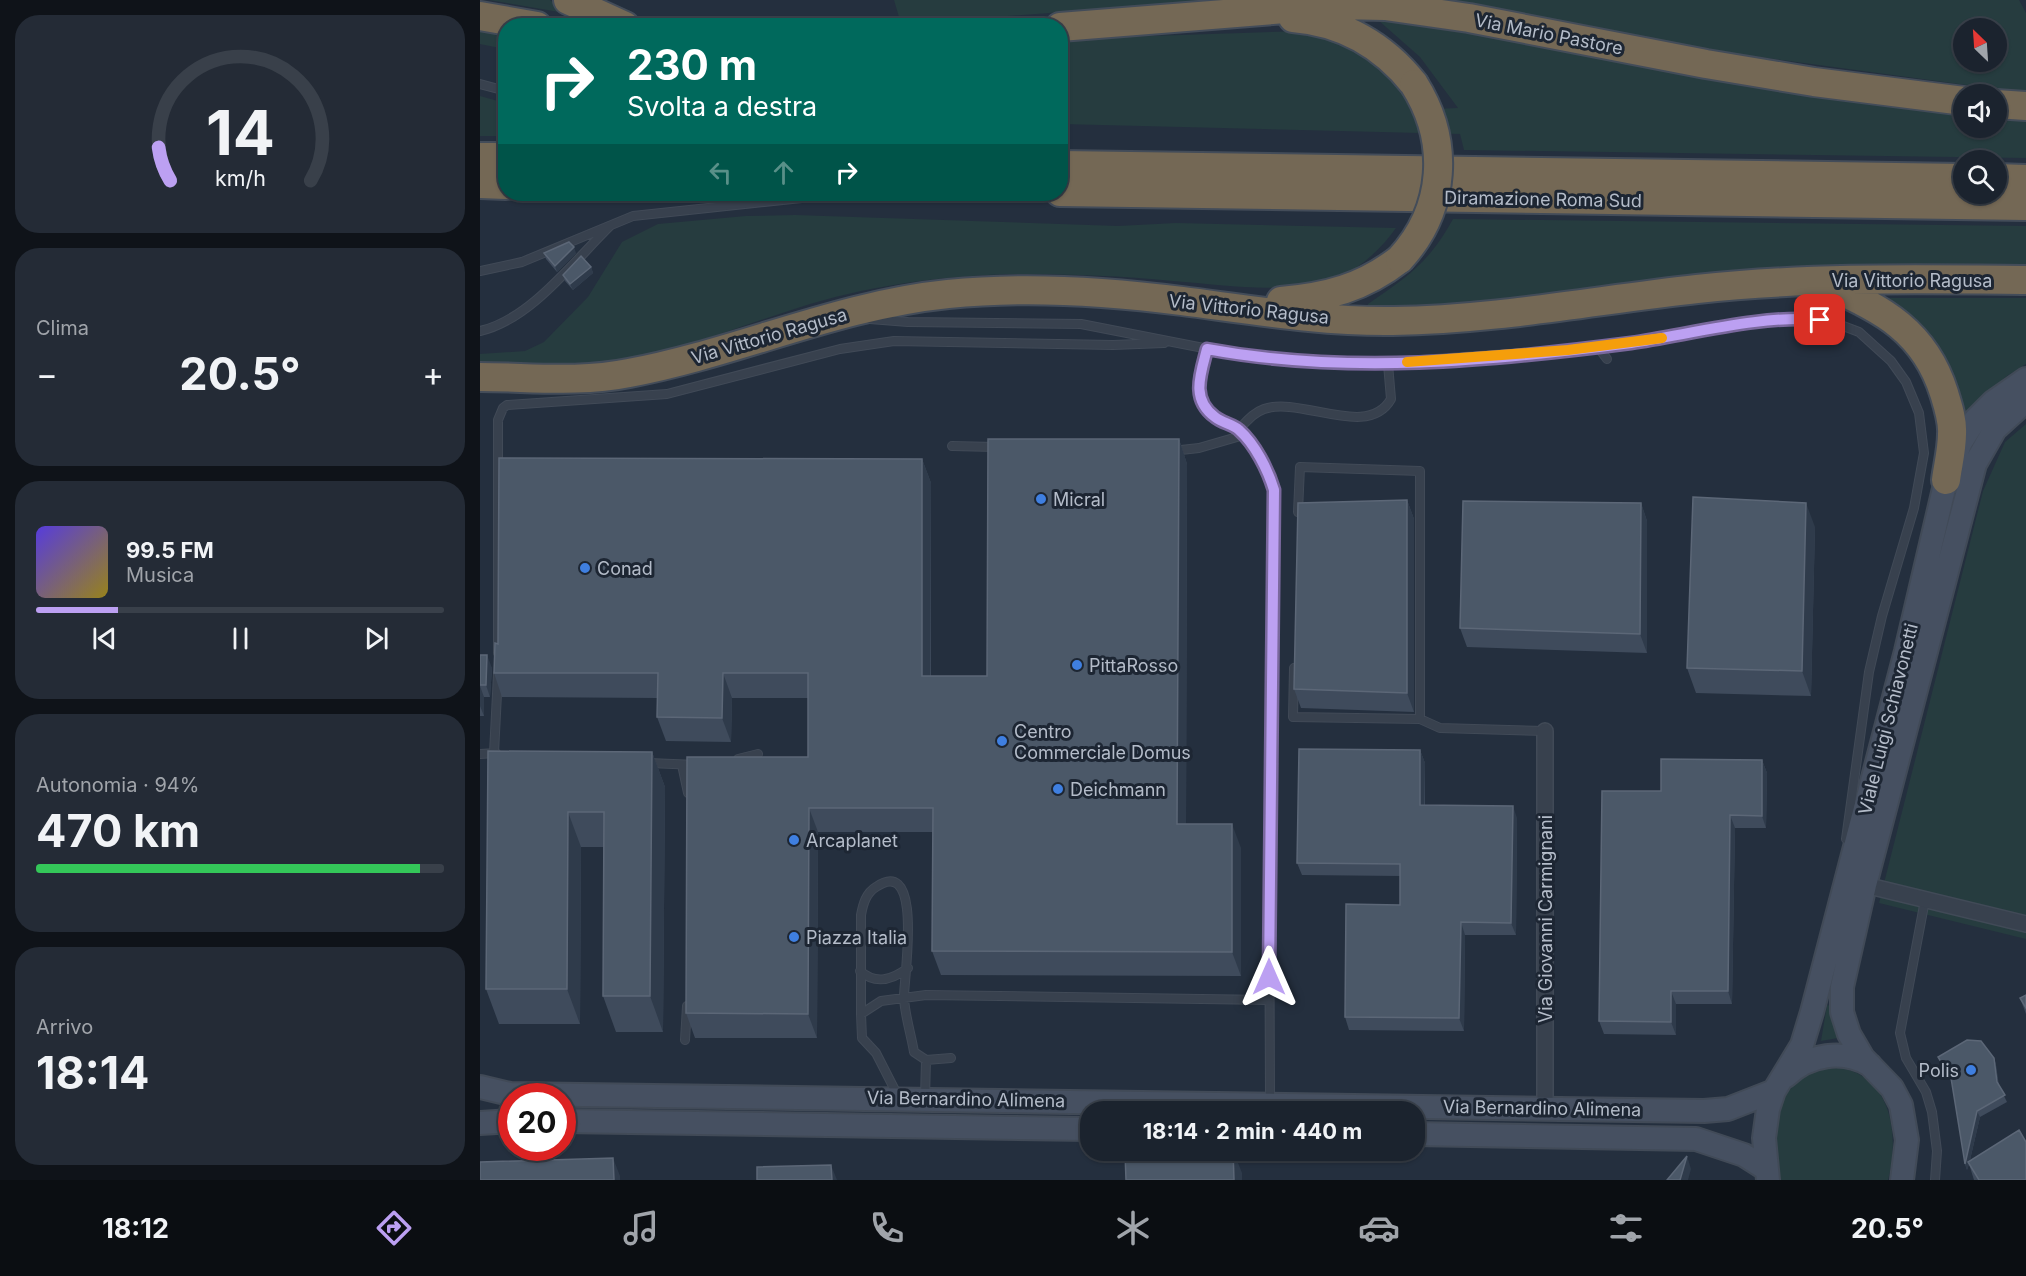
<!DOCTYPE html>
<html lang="it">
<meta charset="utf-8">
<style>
:root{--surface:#1b232e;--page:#242b36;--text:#f1f3f6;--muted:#a0a4aa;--line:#39404a;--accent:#bca0f2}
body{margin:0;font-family:Inter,sans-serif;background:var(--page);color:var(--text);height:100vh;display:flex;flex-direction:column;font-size:22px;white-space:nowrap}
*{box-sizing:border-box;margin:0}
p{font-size:20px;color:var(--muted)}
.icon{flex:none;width:33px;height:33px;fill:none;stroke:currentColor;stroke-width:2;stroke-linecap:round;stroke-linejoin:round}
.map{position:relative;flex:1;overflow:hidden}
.side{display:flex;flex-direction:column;gap:15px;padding:15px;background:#0f1319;width:480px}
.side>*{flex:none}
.guide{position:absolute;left:18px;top:18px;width:570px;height:183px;border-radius:24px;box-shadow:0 2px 4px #0004,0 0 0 2px var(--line);background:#00695c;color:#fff;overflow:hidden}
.needle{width:39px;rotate:335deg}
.tools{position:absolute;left:1473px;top:18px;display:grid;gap:12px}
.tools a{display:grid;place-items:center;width:54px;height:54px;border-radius:50%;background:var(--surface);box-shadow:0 2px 4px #0004,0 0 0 2px var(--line);font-size:30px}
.speed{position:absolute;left:18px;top:1083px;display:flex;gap:12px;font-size:30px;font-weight:700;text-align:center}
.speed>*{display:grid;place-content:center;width:78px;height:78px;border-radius:50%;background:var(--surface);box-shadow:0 2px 4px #0004,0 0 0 2px var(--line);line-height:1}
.speed .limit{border:9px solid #d22;background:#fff;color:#111}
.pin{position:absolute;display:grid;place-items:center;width:51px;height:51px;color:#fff;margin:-26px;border-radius:12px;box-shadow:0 3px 9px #0006}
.me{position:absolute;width:66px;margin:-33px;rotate:0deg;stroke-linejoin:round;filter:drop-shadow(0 0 4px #0008)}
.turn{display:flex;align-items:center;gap:21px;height:126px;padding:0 30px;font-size:27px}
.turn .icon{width:78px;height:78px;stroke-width:2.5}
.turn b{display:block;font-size:42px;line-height:51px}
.lanes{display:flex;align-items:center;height:57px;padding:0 30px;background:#0003;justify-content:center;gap:30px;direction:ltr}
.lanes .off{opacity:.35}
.big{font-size:45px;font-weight:700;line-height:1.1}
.side .widget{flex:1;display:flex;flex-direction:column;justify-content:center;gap:9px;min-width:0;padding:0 21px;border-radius:24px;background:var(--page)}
.side .dial{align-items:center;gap:0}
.dial svg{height:156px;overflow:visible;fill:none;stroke:var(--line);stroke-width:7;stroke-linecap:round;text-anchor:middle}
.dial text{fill:var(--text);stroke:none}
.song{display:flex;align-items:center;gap:18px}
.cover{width:72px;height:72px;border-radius:9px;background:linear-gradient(135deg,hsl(250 70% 55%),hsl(50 70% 35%))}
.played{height:6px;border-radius:3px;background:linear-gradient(90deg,var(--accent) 20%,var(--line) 20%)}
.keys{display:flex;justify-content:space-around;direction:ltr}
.heat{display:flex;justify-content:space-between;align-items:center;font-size:33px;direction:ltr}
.charge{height:9px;border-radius:4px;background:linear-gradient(90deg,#34c759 94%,var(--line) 0)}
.trip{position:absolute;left:600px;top:1101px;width:345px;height:60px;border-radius:24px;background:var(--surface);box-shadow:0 2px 4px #0004,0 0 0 2px var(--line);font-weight:700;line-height:60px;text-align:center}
.dock{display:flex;height:96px;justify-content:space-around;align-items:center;background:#0b0e12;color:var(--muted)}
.dock .icon{width:42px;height:42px}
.dock .selected{color:var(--accent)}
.dock b{font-size:27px;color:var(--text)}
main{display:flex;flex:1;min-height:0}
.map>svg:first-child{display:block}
.green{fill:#263c3f;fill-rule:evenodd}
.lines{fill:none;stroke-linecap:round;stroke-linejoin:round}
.lane-casing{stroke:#414a57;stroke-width:10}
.street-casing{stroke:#414a57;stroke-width:18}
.secondary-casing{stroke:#414a57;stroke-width:26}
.highway-casing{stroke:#434c59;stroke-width:32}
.lane{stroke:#38414e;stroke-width:8}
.street{stroke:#38414e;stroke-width:15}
.secondary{stroke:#465061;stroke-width:22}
.highway{stroke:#746855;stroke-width:28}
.highway-bridge-casing{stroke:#434c59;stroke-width:32;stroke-linecap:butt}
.highway-bridge{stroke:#746855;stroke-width:28}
.wall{fill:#3f4b5c}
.shaded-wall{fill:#2f3b4b}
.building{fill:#4b5868;stroke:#5c6777;stroke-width:1.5}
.route-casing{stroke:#7a689d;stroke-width:15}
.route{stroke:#bca0f2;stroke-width:10}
.slow{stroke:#f59e0b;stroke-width:10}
.shop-dot{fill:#3f7fe0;stroke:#1d2633;stroke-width:2}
.labels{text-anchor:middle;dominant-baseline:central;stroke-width:6;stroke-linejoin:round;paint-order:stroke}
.street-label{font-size:18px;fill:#b4bcc9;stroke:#1d2633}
.poi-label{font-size:18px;fill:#b4bcc9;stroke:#1d2633;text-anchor:start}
</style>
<main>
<section class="side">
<div class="widget dial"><svg viewBox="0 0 100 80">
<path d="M14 69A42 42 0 1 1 86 69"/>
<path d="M14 69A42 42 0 0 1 8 52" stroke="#bca0f2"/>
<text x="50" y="56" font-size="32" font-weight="700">14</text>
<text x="50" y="72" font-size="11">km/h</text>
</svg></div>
<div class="widget"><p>Clima</p>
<div class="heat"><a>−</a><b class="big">20.5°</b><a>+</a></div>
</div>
<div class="widget">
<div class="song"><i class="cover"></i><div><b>99.5 FM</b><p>Musica</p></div></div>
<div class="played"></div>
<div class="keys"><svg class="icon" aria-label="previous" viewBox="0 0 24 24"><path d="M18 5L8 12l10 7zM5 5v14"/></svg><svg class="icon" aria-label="pause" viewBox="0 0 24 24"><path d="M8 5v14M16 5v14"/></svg><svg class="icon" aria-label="next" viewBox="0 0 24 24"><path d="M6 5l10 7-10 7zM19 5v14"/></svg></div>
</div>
<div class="widget"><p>Autonomia · 94%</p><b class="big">470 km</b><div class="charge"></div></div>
<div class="widget"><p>Arrivo</p><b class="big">18:14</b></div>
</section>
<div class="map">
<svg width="1546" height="1180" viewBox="0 0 1546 1180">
<rect width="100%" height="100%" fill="#242f3e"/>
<path class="green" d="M9 0H70L80 8 79 12Z
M414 0H741L421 24Z
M954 0H1539L1546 13V91L1538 92 1175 43ZM1484 28H1516V62H1484Z
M898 20 972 27 1483 110 1484 128H1516L1517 113 1546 116V158L984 150 980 134 581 124 580 39 821 31C831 32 841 32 850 34 883 41 916 82 933 110L978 108 940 57Z
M0 23 25 27V49L0 44Z
M0 96 25 103V136H0Z
M315 215 638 226 696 223 916 228C902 248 878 271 854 279 801 295 747 285 693 281 642 276 592 274 541 274 470 275 398 284 330 304 265 324 200 351 133 362 90 369 44 366 0 366V354L45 351 64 342 108 297 142 242 178 224 266 216Z
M973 219 1546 226V269L888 309V304C928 276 948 264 973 219Z
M1403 298H1546V364L1527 376 1478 418C1475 397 1474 376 1464 357 1455 339 1421 309 1403 298Z
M1546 424V939L1399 903 1503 491 1525 442Z
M1347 1005 1351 1006 1358 1038 1341 1041Z
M1358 1068C1412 1074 1420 1137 1408 1180H1299C1283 1131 1298 1069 1358 1068Z"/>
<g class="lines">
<g class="lane-casing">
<path id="lane" d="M0 84 26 91
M0 271 42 262 153 216 360 194
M390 319 428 322 601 324 749 353 829 363 868 365 1088 350 1305 319 1350 321 1379 332 1411 361 1426 382 1439 413 1444 453 1434 508 1402 616 1389 672 1366 839
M0 331C50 320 94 261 130 226
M1118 347 1127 359
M727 349C721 372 711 399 734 417 741 422 752 423 759 429 776 443 794 480 795 502L789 841 790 1101
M759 429C767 421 773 413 784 409 821 396 888 440 911 399L908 364
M472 446 515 447
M692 451 719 448 764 435
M818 512 820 467 940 471V719
M18 653V420L23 408 27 405 187 394 360 349 414 341 633 345 684 343
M814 668 813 717 940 719 960 728 1065 731
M14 753 18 674
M0 754 16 753
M258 759 278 754
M169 763 217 765
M202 765 208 793
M1445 900 1420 1033 1426 1058 1446 1092 1452 1112 1457 1151 1455 1180
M380 971C396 985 412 980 428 968
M381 1014V915C383 904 386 893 396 887 445 853 423 983 424 998 425 1016 431 1034 434 1052L446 1060 471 1058
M205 1040 207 1006
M418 1096 396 1053 382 1038 381 1014 401 1001 446 995 789 1000
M445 1098 446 1060"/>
</g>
<g class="street-casing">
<path id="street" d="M1065 731V1108
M1385 885 1546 924"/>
</g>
<g class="secondary-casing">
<path id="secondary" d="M1306 1076C1329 1054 1363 1049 1390 1065
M0 1087 30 1094 1224 1111 1248 1109 1294 1091
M82 1121 610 1129
M0 1123 32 1121
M934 1134 1216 1139 1264 1155 1286 1169
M1288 1180 1284 1138 1288 1109 1294 1091 1322 1045 1332 1012 1426 651 1466 480 1481 442 1495 420 1513 402 1546 379
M1422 1180 1427 1140 1421 1105 1412 1088 1383 1058 1369 1034 1362 1012V987L1385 885 1495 464 1515 429 1546 401"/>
</g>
<g class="highway-casing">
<path id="highway" d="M88 0 145 26
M0 16 57 26
M813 18C863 22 904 46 934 84
M580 27 857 5 905 6 989 18 1226 64 1334 82 1484 101
M1516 104 1546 106
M0 157H26
M580 165 1484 178
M1516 178 1546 179
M0 184 26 185
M580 192 1546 206
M1347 285C1403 309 1445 332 1464 393 1468 406 1473 421 1472 434 1472 449 1468 465 1466 480
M801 301C847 297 883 288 920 259
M0 377C49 377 100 383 149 373 256 353 358 305 468 294 546 286 625 291 702 301 772 310 843 322 913 321 1014 320 1117 300 1217 289 1326 277 1436 279 1546 280"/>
</g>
<use href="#lane" class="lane"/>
<use href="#street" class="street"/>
<use href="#secondary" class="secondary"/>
<use href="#highway" class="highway"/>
<g class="highway-bridge-casing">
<path id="highway-bridge" d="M920 259C966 209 970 141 934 84"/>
</g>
<use href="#highway-bridge" class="highway-bridge"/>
</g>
<path class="wall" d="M64 253H96L77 272 66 259Z
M111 267 113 273 93 290 85 281 83 275Z
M699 439 707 464 706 824 761 848V976L461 975 452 951 453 832H338L337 1038H215L206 1013 328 757V698H252L251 742 186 741 177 717 178 698 22 697 14 673 18 644 442 459 451 483V676H507Z
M927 500 934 519V712L821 708 814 689Z
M1161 503 1167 521V653L987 647 980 628Z
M1335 527 1331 696 1216 693 1207 668Z
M0 655 12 668 10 697H4V716H0Z
M940 750 945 763V805L1037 818 1036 935H985L984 1031 869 1030 865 1017 920 905V876L822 875 817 863Z
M8 751 172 752 185 787 183 1032H136L123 996 124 847H101L100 1024H19L6 989Z
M1282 760 1287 773 1286 828H1255L1252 1004H1196V1035L1124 1034 1119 1021 1181 791Z
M1546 995V1014L1540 998Z
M1458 1057 1514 1058 1516 1065 1519 1086 1527 1102 1500 1117 1490 1160 1546 1180H1494L1489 1164 1487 1170 1485 1164 1472 1081 1461 1063Z"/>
<path class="shaded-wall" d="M94 247 96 253 77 272 75 266Z
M111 267 113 273 93 290 90 284Z
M699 439 707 464 706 848 697 824Z
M442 459 451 483 450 700 442 676Z
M927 500 934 519V712L927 693Z
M1161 503 1167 521V653L1160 634Z
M1326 503 1335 527 1331 696 1322 671Z
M7 655 12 668 10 697 6 685Z
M243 673 252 698 251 742 242 718Z
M0 686 4 697V716L0 706Z
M940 750 945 763 944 817 940 805Z
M172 752 185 787 183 1032 170 996Z
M1282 760 1287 773 1286 828 1282 816Z
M1033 806 1037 818 1036 935 1031 923Z
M329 808 338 832 337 1038 328 1014Z
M88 812 101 847 100 1024 87 989Z
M1250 815 1255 828 1252 1004 1248 991Z
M752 824 761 848V976L752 952Z
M981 922 985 935 984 1031 979 1018Z
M1191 991 1196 1004V1035L1191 1022Z
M1514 1058 1516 1065 1519 1089 1517 1082Z
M1497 1111 1500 1117 1489 1164 1488 1162 1489 1164 1487 1170 1485 1164Z
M753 1150 762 1173V1180H754Z
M1207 1156 1211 1169 1208 1180H1200Z
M133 1158 140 1176V1180H134Z
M351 1165 357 1180H352Z"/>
<path class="building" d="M89 242 94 247 75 266 64 253Z
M101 256 111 267 90 284 83 275Z
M508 439H699L697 824H752V952L452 951 453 808H329L328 1014 206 1013 207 757H328V673H243L242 718 177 717 178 673H14L15 643 18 644 19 458 442 459V676H507Z
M1213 497 1326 503 1322 671 1207 668Z
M927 500V693L814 689 818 503Z
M983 501 1161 503 1160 634 980 628Z
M0 655H7L6 685H0Z
M819 749 940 750V805L1033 806 1031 923 981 922 979 1018 865 1017 866 904 920 905V864L817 863Z
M8 751 172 752 170 996H123L124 812H88L87 989H6Z
M1181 759 1282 760V816L1250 815 1248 991H1191V1022L1119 1021 1122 791H1181Z
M1546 995V1008L1540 998Z
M1487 1040 1501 1041 1514 1058 1517 1082 1525 1095 1497 1111 1485 1164 1471 1078 1458 1057Z
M1539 1130 1546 1142V1180H1499L1488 1162Z
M708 1150H753L754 1180H646L645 1153Z
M1207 1156 1200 1180H1187Z
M133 1158 134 1180H0V1162Z
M351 1165 352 1180H277V1167Z"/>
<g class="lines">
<g class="route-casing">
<path id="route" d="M789 977 794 490C788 470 775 444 759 430 753 424 742 423 735 417 710 399 721 373 727 349 866 375 1011 361 1151 343 1207 335 1285 314 1340 320"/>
</g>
<use href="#route" class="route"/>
<path class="slow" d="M927 362 1088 350 1182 338"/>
</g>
<g class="shop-dot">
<circle cx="561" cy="499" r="6"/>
<circle cx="105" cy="568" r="6"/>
<circle cx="597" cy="665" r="6"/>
<circle cx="522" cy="741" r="6"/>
<circle cx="578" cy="789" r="6"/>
<circle cx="314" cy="840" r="6"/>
<circle cx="314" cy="937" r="6"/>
<circle cx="1491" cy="1070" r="6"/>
</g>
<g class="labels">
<g class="street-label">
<text transform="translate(1069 34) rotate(11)">Via Mario Pastore</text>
<text transform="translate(1063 199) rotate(1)">Diramazione Roma Sud</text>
<text x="1432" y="280">Via Vittorio Ragusa</text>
<text transform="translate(769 309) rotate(6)">Via Vittorio Ragusa</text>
<text transform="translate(289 336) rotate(-16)">Via Vittorio Ragusa</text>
<text transform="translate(1408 719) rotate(-76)">Viale Luigi Schiavonetti</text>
<text transform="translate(1065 919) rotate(-90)">Via Giovanni Carmignani</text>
<text transform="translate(486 1099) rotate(1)">Via Bernardino Alimena</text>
<text transform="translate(1062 1108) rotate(1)">Via Bernardino Alimena</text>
</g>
<g class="poi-label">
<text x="573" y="499">Micral</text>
<text x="117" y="568">Conad</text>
<text x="609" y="665">PittaRosso</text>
<text x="534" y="731">Centro<tspan x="534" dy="21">Commerciale Domus</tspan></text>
<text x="590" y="789">Deichmann</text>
<text x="326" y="840">Arcaplanet</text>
<text x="326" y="937">Piazza Italia</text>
<text x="1479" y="1070" text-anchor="end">Polis</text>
</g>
</g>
</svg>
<div class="tools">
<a><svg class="needle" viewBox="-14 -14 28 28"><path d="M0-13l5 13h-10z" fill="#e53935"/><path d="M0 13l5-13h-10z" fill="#a0a4aa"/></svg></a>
<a><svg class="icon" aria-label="sound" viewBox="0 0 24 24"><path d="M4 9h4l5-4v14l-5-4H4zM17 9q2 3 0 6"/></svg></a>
<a><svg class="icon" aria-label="search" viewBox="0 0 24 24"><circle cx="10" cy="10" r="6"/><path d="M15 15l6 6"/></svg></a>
</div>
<div class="speed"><div class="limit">20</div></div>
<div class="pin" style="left:1340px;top:320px;background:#d93025"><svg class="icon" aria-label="arrive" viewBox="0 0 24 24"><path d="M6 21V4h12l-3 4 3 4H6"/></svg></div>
<svg class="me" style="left:789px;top:977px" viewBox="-20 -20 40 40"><path d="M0-17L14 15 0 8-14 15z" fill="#bca0f2" stroke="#fff" stroke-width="4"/></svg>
<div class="trip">18:14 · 2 min · 440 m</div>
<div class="guide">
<div class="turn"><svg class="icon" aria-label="right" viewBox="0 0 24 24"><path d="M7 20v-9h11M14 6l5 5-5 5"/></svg><div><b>230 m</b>Svolta a destra</div></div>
<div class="lanes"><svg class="icon off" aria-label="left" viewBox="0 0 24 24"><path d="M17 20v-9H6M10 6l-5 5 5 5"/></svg><svg class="icon off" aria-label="ahead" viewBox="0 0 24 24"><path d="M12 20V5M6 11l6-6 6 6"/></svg><svg class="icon" aria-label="right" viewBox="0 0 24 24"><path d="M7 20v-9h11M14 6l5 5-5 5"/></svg></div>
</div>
</div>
</main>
<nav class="dock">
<b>18:12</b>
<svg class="icon selected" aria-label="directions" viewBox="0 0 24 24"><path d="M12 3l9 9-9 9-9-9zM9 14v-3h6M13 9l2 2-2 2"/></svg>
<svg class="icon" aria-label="music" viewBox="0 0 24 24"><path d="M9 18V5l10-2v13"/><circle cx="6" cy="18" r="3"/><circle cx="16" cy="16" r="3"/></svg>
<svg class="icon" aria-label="phone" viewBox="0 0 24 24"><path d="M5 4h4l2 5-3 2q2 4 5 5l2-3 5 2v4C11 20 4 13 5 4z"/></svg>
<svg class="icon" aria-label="climate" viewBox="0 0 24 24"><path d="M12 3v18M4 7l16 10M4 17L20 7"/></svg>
<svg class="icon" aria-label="car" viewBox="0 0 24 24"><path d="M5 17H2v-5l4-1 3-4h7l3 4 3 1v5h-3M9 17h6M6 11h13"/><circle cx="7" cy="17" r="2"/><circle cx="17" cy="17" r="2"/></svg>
<svg class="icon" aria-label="filters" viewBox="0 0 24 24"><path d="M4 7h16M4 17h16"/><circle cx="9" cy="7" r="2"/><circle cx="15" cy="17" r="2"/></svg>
<b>20.5°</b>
</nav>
